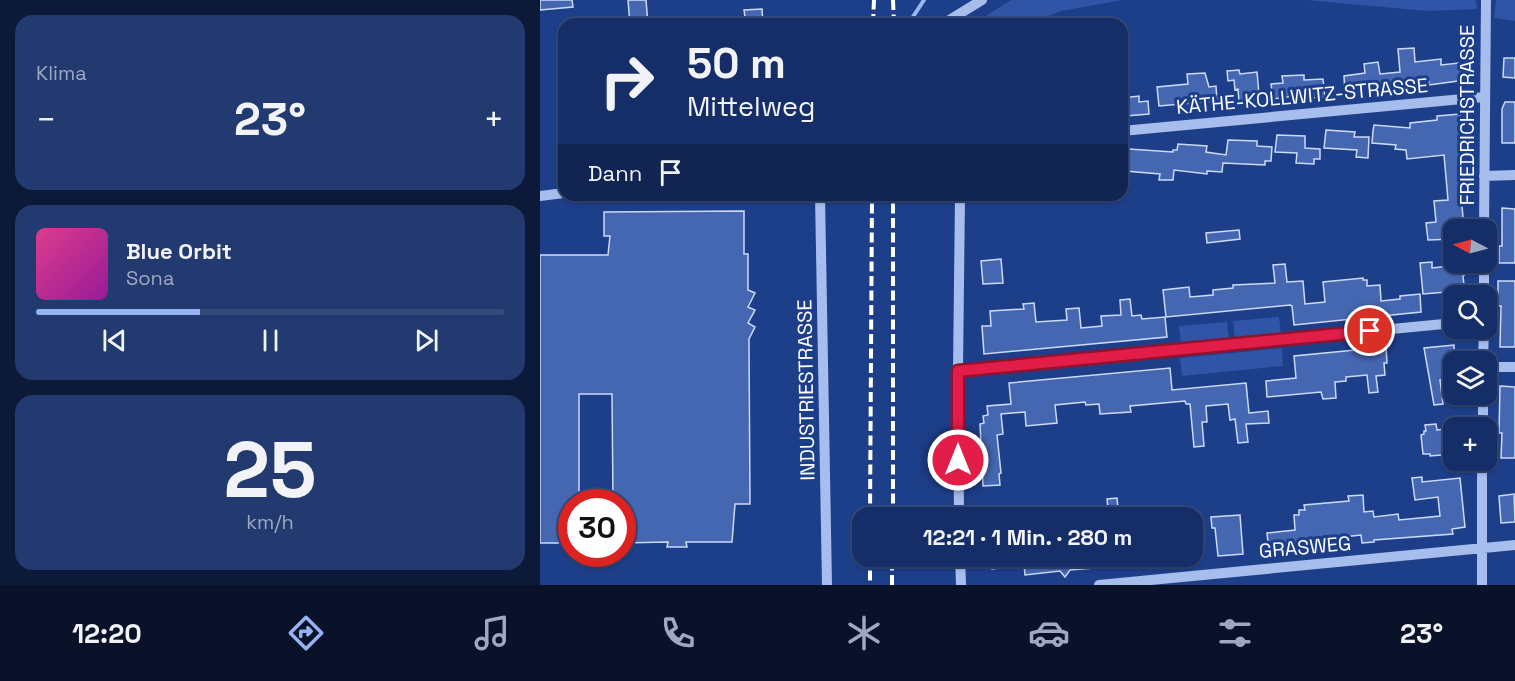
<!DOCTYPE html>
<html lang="de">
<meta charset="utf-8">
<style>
:root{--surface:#162e67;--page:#233a70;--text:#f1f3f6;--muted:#9ea8c0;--line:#354a7b;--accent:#95b2f1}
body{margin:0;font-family:"Space Grotesk",sans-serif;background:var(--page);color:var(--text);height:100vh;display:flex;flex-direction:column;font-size:22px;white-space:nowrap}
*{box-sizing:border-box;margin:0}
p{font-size:20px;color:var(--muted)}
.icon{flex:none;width:33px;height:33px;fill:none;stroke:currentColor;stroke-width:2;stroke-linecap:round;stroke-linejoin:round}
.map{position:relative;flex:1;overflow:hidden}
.details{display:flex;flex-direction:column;gap:15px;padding:15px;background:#0c1939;width:540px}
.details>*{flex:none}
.banner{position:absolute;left:18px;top:18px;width:570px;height:183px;border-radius:18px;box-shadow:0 2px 4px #0004,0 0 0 2px var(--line);background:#162e67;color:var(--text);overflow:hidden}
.needle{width:39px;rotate:276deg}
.buttons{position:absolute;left:903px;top:219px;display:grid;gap:12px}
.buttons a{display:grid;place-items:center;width:54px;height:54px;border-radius:12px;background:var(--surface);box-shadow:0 2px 4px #0004,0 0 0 2px var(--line);font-size:30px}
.speed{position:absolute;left:18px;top:489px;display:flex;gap:12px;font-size:30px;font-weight:700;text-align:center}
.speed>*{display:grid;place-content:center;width:78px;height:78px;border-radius:50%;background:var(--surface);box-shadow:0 2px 4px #0004,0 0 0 2px var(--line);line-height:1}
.speed .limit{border:9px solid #d22;background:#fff;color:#111}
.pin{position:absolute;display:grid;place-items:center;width:51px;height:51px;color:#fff;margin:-26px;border:3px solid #fff;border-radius:50%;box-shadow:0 2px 6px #0007}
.me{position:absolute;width:66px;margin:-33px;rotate:0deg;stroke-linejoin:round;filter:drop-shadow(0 0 4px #0008)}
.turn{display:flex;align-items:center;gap:21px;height:126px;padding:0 30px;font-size:27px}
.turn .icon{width:78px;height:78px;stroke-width:2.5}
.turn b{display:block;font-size:42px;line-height:51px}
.then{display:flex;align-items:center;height:57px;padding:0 30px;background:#0003;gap:12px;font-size:22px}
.big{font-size:45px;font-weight:800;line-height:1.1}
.details .card{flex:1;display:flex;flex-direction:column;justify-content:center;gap:9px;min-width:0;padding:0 21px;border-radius:18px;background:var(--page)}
.details .dial{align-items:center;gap:0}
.dial b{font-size:78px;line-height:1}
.song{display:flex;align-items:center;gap:18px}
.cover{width:72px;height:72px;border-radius:9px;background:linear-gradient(135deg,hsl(330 70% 55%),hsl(300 70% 35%))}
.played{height:6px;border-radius:3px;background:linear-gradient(90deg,var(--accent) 35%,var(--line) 35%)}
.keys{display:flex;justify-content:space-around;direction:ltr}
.heat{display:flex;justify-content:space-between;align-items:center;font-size:33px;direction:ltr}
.trip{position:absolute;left:312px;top:507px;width:351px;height:60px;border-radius:18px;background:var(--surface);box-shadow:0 2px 4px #0004,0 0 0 2px var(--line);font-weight:800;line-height:60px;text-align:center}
.dock{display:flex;height:96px;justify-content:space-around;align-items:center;background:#091229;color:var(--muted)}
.dock .icon{width:42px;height:42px}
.dock .active{color:var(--accent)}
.dock b{font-size:27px;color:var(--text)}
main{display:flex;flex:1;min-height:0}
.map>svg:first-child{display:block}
.green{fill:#3055a7}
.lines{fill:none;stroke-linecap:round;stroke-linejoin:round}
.stream{stroke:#9ab6ee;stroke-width:4}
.building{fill:#4567b2;stroke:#ccdaf9;stroke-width:1.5}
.minor{stroke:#a7bdec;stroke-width:10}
.rail{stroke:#fff;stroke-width:4;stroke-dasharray:10 4.5;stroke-linecap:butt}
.route-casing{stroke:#92132f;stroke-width:15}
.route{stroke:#e11d48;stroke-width:10}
.labels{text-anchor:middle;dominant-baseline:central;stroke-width:6;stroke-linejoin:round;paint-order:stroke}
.street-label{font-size:20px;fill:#fff;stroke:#1d3e89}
</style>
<main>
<section class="details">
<div class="card"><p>Klima</p>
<div class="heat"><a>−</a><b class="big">23°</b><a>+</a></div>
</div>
<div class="card">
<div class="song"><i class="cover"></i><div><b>Blue Orbit</b><p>Sona</p></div></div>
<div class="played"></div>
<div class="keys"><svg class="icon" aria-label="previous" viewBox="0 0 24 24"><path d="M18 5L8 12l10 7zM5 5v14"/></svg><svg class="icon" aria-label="pause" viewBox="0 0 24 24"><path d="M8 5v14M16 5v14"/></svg><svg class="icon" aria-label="next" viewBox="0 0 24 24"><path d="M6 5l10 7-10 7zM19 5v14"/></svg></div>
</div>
<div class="card dial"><b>25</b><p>km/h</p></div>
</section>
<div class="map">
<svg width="975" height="585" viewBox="0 0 975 585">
<rect width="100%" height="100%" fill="#1d3e89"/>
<path class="green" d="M471 0H583L521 11 487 24H433Z
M766 0H936L937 9 887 11Z
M956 0H975V21L954 18Z
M739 317 741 334 695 338 693 321Z
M687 322 689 339 641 344 639 326Z
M742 348 743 366 642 376 640 358Z"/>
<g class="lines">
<path class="stream" d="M369 23 384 0"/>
</g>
<path class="building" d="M0 0H32L33 7 0 10Z
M88 0H106L108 24H90Z
M222 9 223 24H206L204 10Z
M874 48 875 62 901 59V65L928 62 930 76 918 78V81L889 85 888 77 866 79 867 90 843 92V84L824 86V88H821L822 94 805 95 804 76 825 73 824 64 838 62 840 74 860 72 858 49Z
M964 58H975V78L963 77Z
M699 70 700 74 717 72 719 94H714V100L699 102 698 89 695 90 694 80 688 81 687 71Z
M665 73 669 87 676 86 677 101 619 106 617 87 648 84 647 74Z
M764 75V80L783 79 785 97 755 99 754 96 733 99 731 84 743 83 742 76Z
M599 96V102L608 101 609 114 586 116 583 98Z
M965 102H975V143H962V109Z
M920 114 926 193H921L924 230H914V239L888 240 886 223 896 222 894 201 908 200 904 155 867 159 866 150 855 149 856 145 832 143 833 131 834 125 870 128V123L897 120V116Z
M786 130 815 132 814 137H829L828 158 816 157 817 150 784 148Z
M737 135 765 136V148L780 149V159H774V164L756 163 757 153 735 152Z
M688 140 717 141V146L732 147 731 161H725V165L683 163 682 172 667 171V174L634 170 633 180H619L620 174 585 171 584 154H588L589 149 633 152V150H637L638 144 667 146 666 152 686 155Z
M962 208 975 209V263H959V246H962Z
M204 211V254H208V290L215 293 208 307 215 310 208 323 215 327 209 339 210 504H195L192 542H146L147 547H127L128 542 82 543V502H73L72 394H39V502H32V543H0V255H68L70 236H64V212Z
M699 230 700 239 667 243 666 233Z
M461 259 463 283 443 284 441 261Z
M892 262V268L909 266V269L936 267 923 276 925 294 908 296 907 292 883 294 880 263Z
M745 264 747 282 763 281 765 304 785 302 783 282 823 278V280H827V286L840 285 841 301 860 299V296L880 294 881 312 754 325 752 306 750 305 626 317 623 290 649 287 650 297 673 295V290L693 288V285L735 283 733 265Z
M958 281H975V347H960L961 306H958Z
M590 299 592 316 601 315 602 319 625 317 627 337 444 354 442 326H451L450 311 484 309 483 304 494 303 496 322 527 320 526 309 539 308 541 328 562 326 561 316 581 315 580 300Z
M914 345V379L900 380 903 404 894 405 884 348Z
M846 347 847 363H844L845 375 836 376 838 392 829 393 827 375 806 377V381L795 382 796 398 783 399 781 392 727 397 726 381 756 378 754 356Z
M630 368 632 390 706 383 709 413 728 411 729 423 706 424 708 442 698 443 695 419 690 420 688 404 666 406 667 422H662L664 446 654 447 650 404H646L645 401 590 406 591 412 560 414 559 404 546 405 545 402 515 405 517 423 486 426 485 412 461 414 463 434 457 435 461 473 459 474 460 485 443 486 440 424 444 423 443 416 448 415 447 406 471 404 469 383Z
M960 386 975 387V458H961L962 433H959Z
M896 424 897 430 914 428V454L890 456V454H883L881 435 884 434V431H886L885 425Z
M882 477V482L920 478 925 527 912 529 913 534 834 540V542L822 543 821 535 803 537V544L729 552 727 533 755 530 754 515H759V510H765L764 505 809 501 808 496 823 495 824 512 833 511 834 517 858 514 859 520 900 516 898 497 875 500 872 478Z
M974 494 975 522 961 523 959 496Z
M577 498 579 518H569L567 499Z
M700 515 703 554 678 556 675 528H672L671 517Z
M451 556H504V558L514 556H603L604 564 530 570 525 577 520 571 485 575 484 565 452 569Z"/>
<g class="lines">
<path class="minor" d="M403 24 442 0
M582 131 944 97
M944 176 975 175
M280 195 287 585
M0 196 24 193
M944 230 946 0
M944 296V262
M943 362 944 328
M946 367H975
M418 371 914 323
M943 428V394
M419 518 418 371 420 195
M420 556 421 585
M559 585 975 545
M942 585V460"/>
<path class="rail" d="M353 0 354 24
M333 24 334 0
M330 518 332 195
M353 518V195
M330 556V585
M352 585V556"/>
</g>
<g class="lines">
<g class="route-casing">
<path id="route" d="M418 460V371L830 331"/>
</g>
<use href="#route" class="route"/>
</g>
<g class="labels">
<g class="street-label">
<text transform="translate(762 96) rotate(-5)">KÄTHE-KOLLWITZ-STRASSE</text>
<text transform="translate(927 115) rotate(-90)">FRIEDRICHSTRASSE</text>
<text transform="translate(266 390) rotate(-91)">INDUSTRIESTRASSE</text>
<text transform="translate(765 547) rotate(-5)">GRASWEG</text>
</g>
</g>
</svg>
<div class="buttons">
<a><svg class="needle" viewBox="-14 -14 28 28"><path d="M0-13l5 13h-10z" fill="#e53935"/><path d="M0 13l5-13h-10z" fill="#9ea8c0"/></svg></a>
<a><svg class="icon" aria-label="search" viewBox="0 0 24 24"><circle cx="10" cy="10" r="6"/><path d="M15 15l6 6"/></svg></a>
<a><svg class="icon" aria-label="layers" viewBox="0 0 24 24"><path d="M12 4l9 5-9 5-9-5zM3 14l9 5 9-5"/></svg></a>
<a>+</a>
</div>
<div class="speed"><div class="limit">30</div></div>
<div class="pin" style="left:830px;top:331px;background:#d93025"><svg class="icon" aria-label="arrive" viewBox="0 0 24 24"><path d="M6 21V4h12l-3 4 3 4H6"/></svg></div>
<svg class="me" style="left:418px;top:460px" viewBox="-20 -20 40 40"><circle r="17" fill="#e11d48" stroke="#fff" stroke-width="3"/><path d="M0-11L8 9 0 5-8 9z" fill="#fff"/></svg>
<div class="trip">12:21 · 1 Min. · 280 m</div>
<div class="banner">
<div class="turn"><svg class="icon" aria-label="right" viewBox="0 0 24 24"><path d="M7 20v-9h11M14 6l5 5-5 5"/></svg><div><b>50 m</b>Mittelweg</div></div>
<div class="then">Dann<svg class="icon" aria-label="arrive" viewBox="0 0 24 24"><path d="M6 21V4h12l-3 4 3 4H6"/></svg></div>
</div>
</div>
</main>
<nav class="dock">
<b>12:20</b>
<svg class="icon active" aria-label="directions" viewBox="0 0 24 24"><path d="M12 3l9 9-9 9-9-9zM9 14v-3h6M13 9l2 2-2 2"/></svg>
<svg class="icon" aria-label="music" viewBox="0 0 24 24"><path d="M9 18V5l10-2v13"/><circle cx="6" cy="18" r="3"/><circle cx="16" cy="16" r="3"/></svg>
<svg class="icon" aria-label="phone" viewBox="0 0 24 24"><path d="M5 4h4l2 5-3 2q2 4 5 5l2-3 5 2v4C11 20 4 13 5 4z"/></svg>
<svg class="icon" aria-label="climate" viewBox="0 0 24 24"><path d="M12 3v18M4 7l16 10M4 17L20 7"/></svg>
<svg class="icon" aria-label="car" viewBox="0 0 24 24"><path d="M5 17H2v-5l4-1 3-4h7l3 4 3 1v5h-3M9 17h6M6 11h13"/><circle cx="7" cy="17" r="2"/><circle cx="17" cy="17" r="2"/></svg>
<svg class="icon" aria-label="filters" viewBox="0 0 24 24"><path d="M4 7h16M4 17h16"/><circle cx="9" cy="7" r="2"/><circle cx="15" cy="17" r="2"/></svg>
<b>23°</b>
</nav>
